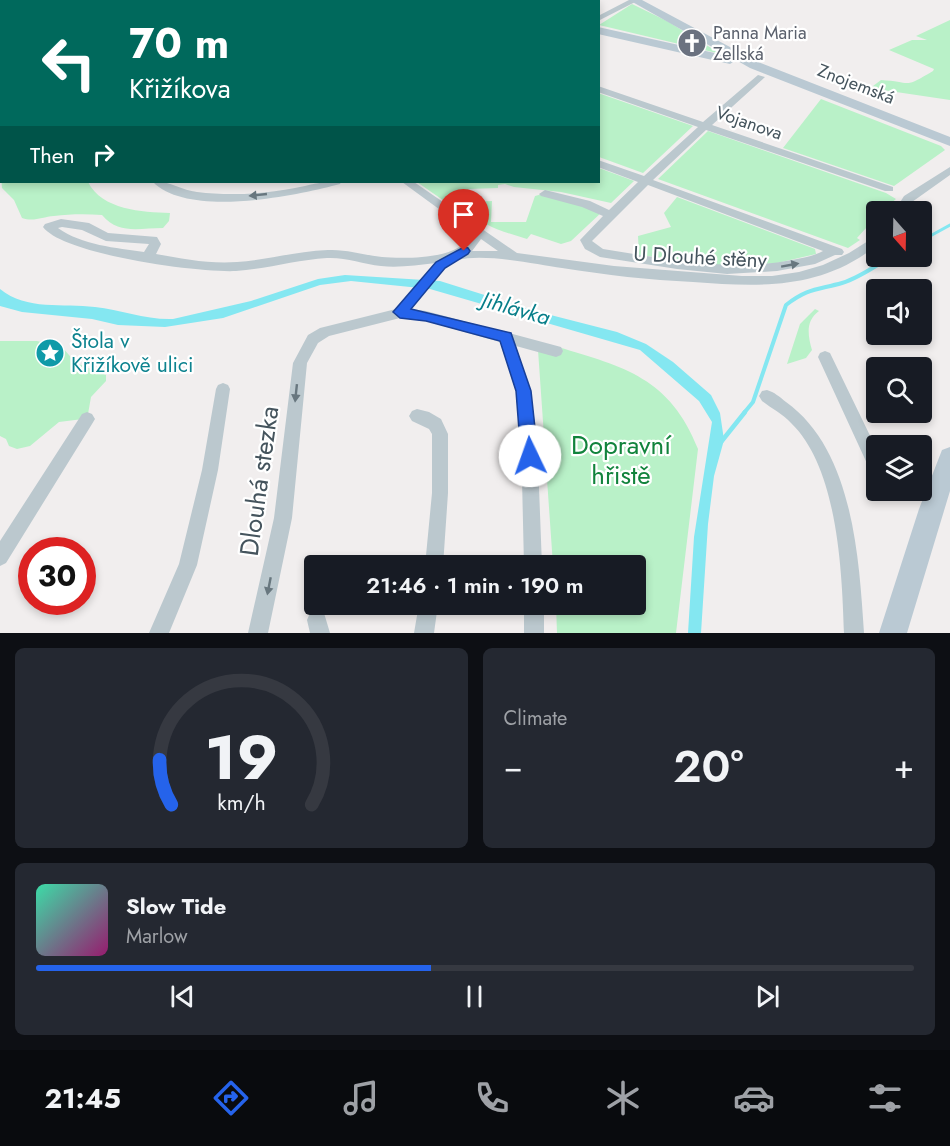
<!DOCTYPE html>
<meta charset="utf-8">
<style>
:root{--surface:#171b24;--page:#242831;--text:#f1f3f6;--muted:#9ea1a6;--line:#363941;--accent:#2563eb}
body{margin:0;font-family:Jost,sans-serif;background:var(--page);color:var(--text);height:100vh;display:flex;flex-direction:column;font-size:22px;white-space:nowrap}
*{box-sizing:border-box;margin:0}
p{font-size:20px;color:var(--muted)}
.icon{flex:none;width:33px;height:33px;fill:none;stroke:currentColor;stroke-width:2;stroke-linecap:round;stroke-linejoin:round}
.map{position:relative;height:633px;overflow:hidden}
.details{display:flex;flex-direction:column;gap:15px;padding:15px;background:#0d0f14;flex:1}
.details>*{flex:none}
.top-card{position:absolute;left:0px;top:0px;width:600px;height:183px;box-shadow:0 3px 9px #0003;background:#00695c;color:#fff;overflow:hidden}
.needle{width:39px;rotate:160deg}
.tools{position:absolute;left:866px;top:201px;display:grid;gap:12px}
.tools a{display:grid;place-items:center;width:66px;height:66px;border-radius:6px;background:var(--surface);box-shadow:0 3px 9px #0003;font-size:30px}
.speed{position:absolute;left:18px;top:537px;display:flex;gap:12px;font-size:30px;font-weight:700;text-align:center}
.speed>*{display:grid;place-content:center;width:78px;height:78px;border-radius:50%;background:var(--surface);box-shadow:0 3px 9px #0003;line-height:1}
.speed .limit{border:9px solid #d22;background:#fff;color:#111}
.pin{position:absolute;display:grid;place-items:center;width:51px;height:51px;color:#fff;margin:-62px -26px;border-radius:50% 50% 50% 0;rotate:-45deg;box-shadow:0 0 6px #0007}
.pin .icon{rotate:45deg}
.me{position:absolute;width:66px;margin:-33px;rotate:357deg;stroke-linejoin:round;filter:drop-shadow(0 0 4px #0008)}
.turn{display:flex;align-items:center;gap:21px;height:126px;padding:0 30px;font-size:27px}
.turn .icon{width:78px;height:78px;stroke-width:2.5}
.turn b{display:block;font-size:42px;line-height:51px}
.then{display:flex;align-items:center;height:57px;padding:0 30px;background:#0003;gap:12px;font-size:22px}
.big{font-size:45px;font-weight:600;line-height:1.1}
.details .card{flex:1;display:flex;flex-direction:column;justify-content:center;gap:9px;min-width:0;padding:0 21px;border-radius:9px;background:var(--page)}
.details .dial{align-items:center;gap:0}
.dial svg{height:156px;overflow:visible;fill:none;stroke:var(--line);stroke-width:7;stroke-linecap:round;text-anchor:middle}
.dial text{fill:var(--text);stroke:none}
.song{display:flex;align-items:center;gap:18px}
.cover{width:72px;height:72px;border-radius:9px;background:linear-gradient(135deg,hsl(160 70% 55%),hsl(320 70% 35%))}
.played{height:6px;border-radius:3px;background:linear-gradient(90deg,var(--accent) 45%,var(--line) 45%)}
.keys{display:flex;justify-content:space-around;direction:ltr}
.heat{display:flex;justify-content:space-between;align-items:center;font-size:33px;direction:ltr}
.details .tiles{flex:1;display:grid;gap:15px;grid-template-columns:1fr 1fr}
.card:last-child{grid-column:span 2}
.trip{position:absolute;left:304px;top:555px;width:342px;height:60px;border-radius:6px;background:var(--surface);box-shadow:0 3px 9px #0003;font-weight:600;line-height:60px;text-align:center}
.dock{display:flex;height:96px;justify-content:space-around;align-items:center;background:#090b0e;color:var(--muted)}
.dock .icon{width:42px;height:42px}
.dock .current{color:var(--accent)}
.dock b{font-size:27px;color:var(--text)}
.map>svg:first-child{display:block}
.green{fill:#b9f1c8}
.water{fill:#84e7f1}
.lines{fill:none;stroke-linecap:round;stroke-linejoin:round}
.stream-far2{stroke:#84e7f1;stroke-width:3}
.stream-far1{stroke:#84e7f1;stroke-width:4}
.stream{stroke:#84e7f1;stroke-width:4.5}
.minor{fill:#bbc8ce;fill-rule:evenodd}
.secondary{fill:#bac9d3;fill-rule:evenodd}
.oneway{fill:#68777f}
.route{fill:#2563eb;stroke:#184099;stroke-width:1.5}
.labels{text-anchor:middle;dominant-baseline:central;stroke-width:4.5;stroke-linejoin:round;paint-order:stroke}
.far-worship-label{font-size:18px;fill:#5b616d;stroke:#fff;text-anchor:start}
.far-street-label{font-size:18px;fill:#45545d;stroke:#fff}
.street-label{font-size:21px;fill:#45545d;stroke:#fff}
.culture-label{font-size:21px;fill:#0d838f;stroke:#fff;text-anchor:start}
.water-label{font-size:22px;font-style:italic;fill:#077e89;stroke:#fff}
.near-park-label{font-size:26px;fill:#11833c;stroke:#fff}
.near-street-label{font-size:26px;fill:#45545d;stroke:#fff}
</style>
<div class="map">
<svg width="950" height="633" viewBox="0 0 950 633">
<rect width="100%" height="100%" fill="#f1eeee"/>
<path class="green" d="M632 4 667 21 721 54 599 25Z
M950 20V100L876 89 873 86 881 80C913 82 903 89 933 71L934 69 889 50 912 40H927L916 36Z
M598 93 693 126 643 173 599 157Z
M821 99 941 146 945 150 894 186 783 148Z
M708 131 886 193 896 199 882 211 876 212V217L857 238 860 240 848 248 658 179Z
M599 168 634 181 611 203 561 192 514 187 505 184 498 185V188L468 189V202L492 201 491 222H526L535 196 546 193 603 211 571 241 561 244 531 234 527 239C505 232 481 227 467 207L460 212 417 182H598Z
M1 175 2 182H88C102 210 142 212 170 213L169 221 163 228C139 228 119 235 102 215 86 214 70 214 54 216 42 217 34 222 22 218L14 200 2 188Z
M677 197 815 249 816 254 777 263 732 267 639 255 638 236 671 227 664 213Z
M815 309 819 311C805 321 808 336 812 350L806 358 787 364 800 324Z
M0 341H37L62 347 76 363 106 375V381L91 397 88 414 83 419 59 422 30 446 17 449 9 446 6 439 0 436Z
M558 347C625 367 670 378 698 449L676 633H557L556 605 636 604V566L553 565 538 350Z"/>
<path class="water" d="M345 275 440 281 535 311 617 332 646 344 673 362 711 395 720 413 724 440 714 476 708 524 701 633H688L694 537 712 422 699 401 640 350 430 289 351 281 320 285 223 318 165 327 118 325 92 319 22 312 0 306V289C27 311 63 303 95 307 121 310 146 320 173 319L251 301 318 279Z"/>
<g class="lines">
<path class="stream-far2" d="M921 241 950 225"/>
<path class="stream-far1" d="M921 241 924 239
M744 413 753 402 786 305C808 288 817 290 842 283 859 278 877 265 892 256"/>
<path class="stream" d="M721 442 745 412"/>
<path class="minor" d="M84 0 97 2H85Z
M386 0H394L385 2Z
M560 0H568L559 2Z
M629 0H639L598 21V16Z
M0 41H2V45H0Z
M758 75 765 77 712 125 893 187V191H885L706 130 653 180 842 249 844 252 842 255H835L815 264 777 271 727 274 677 269 600 257 585 249 580 240 603 216 582 207 541 196 539 194 545 190 590 201 609 210 638 182 598 167V160L644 176 698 127 598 92V86L703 122ZM648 185 823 251C814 256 803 258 792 260 729 272 666 259 603 249L592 241Z
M950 167V175L912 202 905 212H894L904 196Z
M153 182C168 180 181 190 197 192 230 196 263 194 295 188 311 185 326 180 341 182L340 184C296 196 188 218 153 182Z
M402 182H414L517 253 614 266 742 276H772L799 272 823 265 849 253 876 236V246C820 290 760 287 693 282 649 280 606 275 562 268 536 264 483 253 458 260 442 265 422 296 411 309L426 311 561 347 563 351 561 355 556 357 516 346 530 391 537 435 542 566H524L521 435 516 391 500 342 426 321 400 318 329 336 318 343 307 363 292 518 268 633H248L274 518 293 363 308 335 320 328 396 309 436 263C417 265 399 268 381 266 363 264 345 257 327 258 296 260 266 269 236 271 200 273 64 255 43 227L45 224 61 219 89 223 108 233 157 237 161 244 156 254C183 259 210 264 237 262 268 260 297 251 328 250 346 249 364 255 382 257 403 259 469 260 469 231ZM62 227 82 230 106 241 149 244 144 252C117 248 81 245 58 228ZM481 239 498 251H472Z
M825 351 830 353 876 448V473L870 470 818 357 820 353Z
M223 383 228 385 230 389 218 470 197 565 169 633H149L179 564 202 470 216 389 218 385Z
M767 390C774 392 780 397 786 402 853 450 859 557 864 633H844C842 572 838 468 791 423 783 414 771 408 762 401L759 396 762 391Z
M417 409 429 412 441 419 448 434V493L443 566H425L432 493V434L429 429 412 421 409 416 412 411Z
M87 412 92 414 95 419 92 424 6 563 0 566V541L82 414Z
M419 604H438L434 633H414Z
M524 604H544V633H524Z
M317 610 324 613 330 633H310L307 620 310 613Z"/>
<path class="secondary" d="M472 0H488L489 2H473Z
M629 0H642L758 62 950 137V146L750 68 736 60 730 64 598 34V27L728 56Z
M950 447V491L907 633H879L919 509 942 450Z"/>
</g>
<defs><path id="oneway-solid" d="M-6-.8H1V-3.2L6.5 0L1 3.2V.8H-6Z" transform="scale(1.5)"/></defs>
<g class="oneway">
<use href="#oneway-solid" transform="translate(258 195) rotate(174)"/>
<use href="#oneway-solid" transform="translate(790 265) rotate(-10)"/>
<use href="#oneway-solid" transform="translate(296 393) rotate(96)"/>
<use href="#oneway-solid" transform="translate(269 586) rotate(101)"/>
</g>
<path class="route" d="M464 247 468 248 470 251 468 254 445 268 411 309 511 333 531 391 538 456 535 462 530 464 524 462 521 456 516 391 500 341 426 321 400 318 393 312 436 262Z"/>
<defs>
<g id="church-disc" transform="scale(1.5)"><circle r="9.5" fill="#6b7280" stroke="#fff"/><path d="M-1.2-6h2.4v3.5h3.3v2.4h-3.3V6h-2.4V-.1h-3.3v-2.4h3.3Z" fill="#fff"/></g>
<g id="sight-disc" transform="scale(1.5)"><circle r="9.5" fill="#0f9aa8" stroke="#fff"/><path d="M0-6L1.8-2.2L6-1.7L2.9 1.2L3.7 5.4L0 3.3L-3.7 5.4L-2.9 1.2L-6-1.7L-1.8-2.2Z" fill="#fff"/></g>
</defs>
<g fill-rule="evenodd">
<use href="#church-disc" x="692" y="43"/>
<use href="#sight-disc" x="50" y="353"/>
</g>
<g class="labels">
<g class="far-worship-label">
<text x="713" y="33">Panna Maria<tspan x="713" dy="21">Zellská</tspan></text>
</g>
<g class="far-street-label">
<text transform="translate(856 84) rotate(21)">Znojemská</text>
<text transform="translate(749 123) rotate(19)">Vojanova</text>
</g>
<g class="street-label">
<text transform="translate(700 257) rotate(3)">U Dlouhé stěny</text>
</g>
<g class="culture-label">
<text x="71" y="341">Štola v<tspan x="71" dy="24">Křižíkově ulici</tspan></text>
</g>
<g class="water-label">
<text transform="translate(516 308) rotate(16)">Jihlávka</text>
</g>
<g class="near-park-label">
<text x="621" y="445">Dopravní<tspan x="621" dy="30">hřistě</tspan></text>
</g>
<g class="near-street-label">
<text transform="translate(259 481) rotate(-82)">Dlouhá stezka</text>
</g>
</g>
</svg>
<div class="tools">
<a><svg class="needle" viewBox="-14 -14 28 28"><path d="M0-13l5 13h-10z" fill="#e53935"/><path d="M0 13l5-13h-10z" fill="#9ea1a6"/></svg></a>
<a><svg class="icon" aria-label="sound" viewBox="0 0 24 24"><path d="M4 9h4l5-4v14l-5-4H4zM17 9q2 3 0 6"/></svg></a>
<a><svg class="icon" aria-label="search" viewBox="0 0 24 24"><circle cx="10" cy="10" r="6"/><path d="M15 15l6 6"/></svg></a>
<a><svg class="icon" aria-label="layers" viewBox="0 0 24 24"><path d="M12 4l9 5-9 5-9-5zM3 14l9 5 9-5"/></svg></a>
</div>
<div class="speed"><div class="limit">30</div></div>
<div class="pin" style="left:464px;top:251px;background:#d93025"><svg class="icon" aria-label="arrive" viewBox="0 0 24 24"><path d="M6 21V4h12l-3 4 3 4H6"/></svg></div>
<svg class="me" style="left:530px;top:456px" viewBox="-20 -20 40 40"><circle r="19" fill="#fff"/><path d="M0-13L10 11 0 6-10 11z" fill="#2563eb"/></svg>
<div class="trip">21:46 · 1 min · 190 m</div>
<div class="top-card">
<div class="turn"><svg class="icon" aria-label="left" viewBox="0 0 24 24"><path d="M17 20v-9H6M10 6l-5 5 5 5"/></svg><div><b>70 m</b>Křižíkova</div></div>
<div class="then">Then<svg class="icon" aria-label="right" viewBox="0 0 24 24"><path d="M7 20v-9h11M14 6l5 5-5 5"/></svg></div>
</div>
</div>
<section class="details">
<div class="tiles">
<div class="card dial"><svg viewBox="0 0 100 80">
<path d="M14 69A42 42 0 1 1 86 69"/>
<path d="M14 69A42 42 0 0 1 8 46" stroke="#2563eb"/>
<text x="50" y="56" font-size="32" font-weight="700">19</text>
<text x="50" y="72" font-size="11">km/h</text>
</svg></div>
<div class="card"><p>Climate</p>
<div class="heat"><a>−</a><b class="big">20°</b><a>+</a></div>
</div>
<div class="card">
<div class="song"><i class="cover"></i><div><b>Slow Tide</b><p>Marlow</p></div></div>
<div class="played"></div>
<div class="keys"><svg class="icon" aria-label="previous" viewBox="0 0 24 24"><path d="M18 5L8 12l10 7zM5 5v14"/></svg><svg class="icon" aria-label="pause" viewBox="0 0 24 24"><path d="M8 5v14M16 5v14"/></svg><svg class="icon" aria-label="next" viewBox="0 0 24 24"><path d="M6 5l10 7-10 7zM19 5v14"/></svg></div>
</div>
</div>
</section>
<nav class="dock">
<b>21:45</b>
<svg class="icon current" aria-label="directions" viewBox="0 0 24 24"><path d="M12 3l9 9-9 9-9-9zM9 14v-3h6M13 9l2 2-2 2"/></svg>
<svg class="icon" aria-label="music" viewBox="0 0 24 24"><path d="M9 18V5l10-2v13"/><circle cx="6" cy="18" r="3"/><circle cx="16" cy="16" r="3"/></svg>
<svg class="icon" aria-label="phone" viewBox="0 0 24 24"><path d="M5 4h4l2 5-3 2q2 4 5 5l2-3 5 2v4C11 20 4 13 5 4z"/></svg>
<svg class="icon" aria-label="climate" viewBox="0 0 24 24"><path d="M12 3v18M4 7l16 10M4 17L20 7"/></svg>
<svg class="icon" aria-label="car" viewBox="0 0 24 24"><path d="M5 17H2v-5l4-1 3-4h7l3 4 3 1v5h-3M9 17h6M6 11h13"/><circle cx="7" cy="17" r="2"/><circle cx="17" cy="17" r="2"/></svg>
<svg class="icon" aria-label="filters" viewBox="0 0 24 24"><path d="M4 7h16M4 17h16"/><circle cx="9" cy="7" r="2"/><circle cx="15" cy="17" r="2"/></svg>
</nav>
